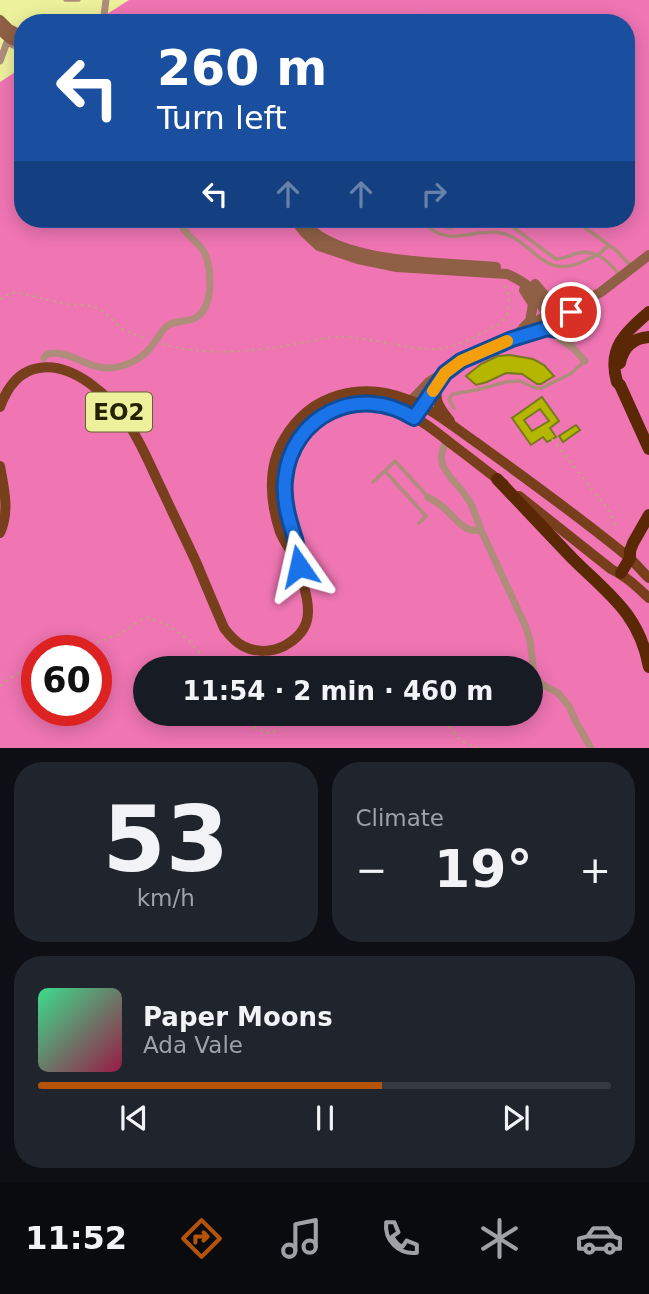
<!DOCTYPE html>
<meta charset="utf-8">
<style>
:root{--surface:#171b24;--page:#20242c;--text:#f1f3f6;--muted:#9ea1a6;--line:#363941;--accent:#b45309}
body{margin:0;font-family:"DejaVu Sans",sans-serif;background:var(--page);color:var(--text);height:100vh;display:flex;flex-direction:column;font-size:26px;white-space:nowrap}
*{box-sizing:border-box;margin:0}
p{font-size:23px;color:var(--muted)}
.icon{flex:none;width:38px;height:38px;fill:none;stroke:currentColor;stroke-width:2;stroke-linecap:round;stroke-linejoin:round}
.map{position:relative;height:748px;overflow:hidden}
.details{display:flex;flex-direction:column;gap:14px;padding:14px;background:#0d0f14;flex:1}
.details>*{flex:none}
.banner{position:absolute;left:14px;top:14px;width:621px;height:214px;border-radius:28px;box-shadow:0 4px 18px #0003;background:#1a4fa0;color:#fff;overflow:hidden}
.speed{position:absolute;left:21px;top:635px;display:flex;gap:14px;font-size:35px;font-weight:700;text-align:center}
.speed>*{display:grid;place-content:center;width:91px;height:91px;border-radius:50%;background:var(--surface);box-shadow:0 4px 18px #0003;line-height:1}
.speed .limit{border:10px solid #d22;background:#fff;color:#111}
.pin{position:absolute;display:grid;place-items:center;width:60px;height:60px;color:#fff;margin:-30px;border:4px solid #fff;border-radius:50%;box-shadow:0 2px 7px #0007}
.me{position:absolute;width:77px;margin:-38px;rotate:349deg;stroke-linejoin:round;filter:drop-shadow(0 0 5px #0008)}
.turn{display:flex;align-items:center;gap:24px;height:147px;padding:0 28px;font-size:32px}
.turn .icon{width:91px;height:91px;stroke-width:2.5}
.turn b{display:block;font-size:49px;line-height:60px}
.lanes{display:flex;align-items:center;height:66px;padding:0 28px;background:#0003;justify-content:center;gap:35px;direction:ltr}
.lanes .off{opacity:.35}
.big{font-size:52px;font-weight:800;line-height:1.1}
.details .card{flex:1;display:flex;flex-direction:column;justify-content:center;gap:10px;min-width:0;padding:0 24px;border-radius:28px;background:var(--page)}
.details .dial{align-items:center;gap:0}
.dial b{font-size:91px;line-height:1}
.song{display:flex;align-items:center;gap:21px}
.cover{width:84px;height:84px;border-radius:10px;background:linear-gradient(135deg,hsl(150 70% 55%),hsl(340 70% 35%))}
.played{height:7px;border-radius:4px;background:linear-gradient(90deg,var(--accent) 60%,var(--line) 60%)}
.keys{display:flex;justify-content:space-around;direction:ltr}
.heat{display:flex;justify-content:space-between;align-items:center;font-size:38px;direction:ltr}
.details .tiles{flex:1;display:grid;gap:14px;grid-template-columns:1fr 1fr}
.card:last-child{grid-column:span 2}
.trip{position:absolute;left:133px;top:656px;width:410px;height:70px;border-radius:35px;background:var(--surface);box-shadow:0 4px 18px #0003;font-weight:800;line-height:70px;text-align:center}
.tabs{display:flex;height:112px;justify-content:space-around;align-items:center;background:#090b0e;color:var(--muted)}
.tabs .icon{width:49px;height:49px}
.tabs .active{color:var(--accent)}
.tabs b{font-size:32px;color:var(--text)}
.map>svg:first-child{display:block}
.forest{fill:#ef75b3;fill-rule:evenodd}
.building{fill:#b5b601;stroke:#777820;stroke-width:2;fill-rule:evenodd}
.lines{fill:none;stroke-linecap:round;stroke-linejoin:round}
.path{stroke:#b0b26b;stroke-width:2;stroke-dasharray:2 5;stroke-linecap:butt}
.lane{stroke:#ae8d7b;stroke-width:3.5}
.street{stroke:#ae8d7b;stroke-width:7}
.secondary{stroke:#8f6045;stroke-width:10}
.primary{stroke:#773f1c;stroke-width:10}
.highway{stroke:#5a2804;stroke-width:12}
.route-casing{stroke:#114b97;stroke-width:18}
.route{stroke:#1a73e8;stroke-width:12}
.slow{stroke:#f59e0b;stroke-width:12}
.labels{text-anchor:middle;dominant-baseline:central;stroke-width:6;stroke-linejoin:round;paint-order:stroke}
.shield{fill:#eef19b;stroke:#60612e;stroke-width:2}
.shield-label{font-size:23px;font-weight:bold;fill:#232300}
</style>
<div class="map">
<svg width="649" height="748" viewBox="0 0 649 748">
<rect width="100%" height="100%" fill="#eef19b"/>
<path class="forest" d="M129 0H649V748H0V82L23 67V219H626V23H93ZM37 651H96V710H37ZM145 668H530V714H145Z"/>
<path class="building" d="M510 355 533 359 544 365 554 376 541 384H537L522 374 506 373 487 382 476 385 466 376 481 364 498 356Z
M542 397 559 421 550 428 556 437 547 442 543 437 531 445 512 418ZM540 409 549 421 532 431 524 420Z
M576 425 580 430 563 442 559 436Z"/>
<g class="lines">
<path class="path" d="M0 299 11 293H19L66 304 93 306 103 311 122 329 146 339
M162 344C203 356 248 352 290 345 306 342 321 338 337 337 370 336 401 349 434 349 451 349 470 340 484 332 493 327 505 323 508 312 510 302 509 288 501 282
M552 439 611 513 615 525
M78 651C93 641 112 640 126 630 133 626 138 621 146 617 180 628 190 640 211 668
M0 686 16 674 37 668
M238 714C248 723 259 733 273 733L282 722 286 714
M344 714 364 723 374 719 381 714
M443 714C454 734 456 742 479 748"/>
<path class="lane" d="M65 0H79
M403 23C416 15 420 11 432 23
M419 219C424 223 430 229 436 232 455 243 480 228 501 233 534 240 541 280 582 262 596 255 597 257 609 245
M431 219C446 230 452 231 468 219
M438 219 450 224 461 219
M502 219 556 259C565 259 570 255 578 253 596 249 611 263 620 276
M573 219 617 251 632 267
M454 408 449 399 453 394 476 390 506 382 520 381 535 388H542L570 374 585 361
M373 482 385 471
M419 523 426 516 385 471 395 461 428 497"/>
<path class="street" d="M103 23 106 0
M9 43 23 49
M0 61 7 42
M564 323 565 330 572 346
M554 331 561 340 572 347 585 361
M44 358 47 354C69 349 87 369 109 368 127 367 144 358 154 343 157 339 160 334 163 330 172 318 187 324 197 317 214 305 212 268 204 252 200 244 191 239 186 232 182 228 180 223 177 219
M428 497C433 500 438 503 443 507 455 517 464 534 481 530 477 520 474 508 468 499 454 477 431 468 447 440
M481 530 525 625 530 640 534 675 543 685 558 693 569 706 576 722 591 748"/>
<path class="secondary" d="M0 20 9 29 23 36
M0 30 10 39 23 44
M294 219 304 232 319 246 358 259 397 267 507 274C519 279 530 285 537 296 541 302 541 307 546 312
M302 219C331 265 446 262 496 267
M535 284 556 309
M544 323C555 337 560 329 567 318 570 313 575 309 580 305
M523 328 530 321 533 304 524 290
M519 332 544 317 546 312 551 309 561 311 583 302 601 292 649 255
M404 412 412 400 429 382 462 361 512 339 548 328
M417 412 439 382"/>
<path class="primary" d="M439 382C433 401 439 407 450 421
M0 407C7 388 18 371 39 368 74 362 112 398 129 425 143 446 152 470 163 492 174 516 186 540 197 564 206 586 215 607 224 628 230 636 235 642 243 646 256 653 272 652 284 646 322 626 305 596 299 566 297 557 297 548 295 539 291 524 285 509 284 493 283 465 293 439 314 422 340 401 374 399 404 412 423 420 441 436 457 448 473 460 488 472 504 484
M0 466C4 489 10 511 0 533
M519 496 611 569C626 576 637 587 649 598
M296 560C291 551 284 542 280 532 270 502 267 467 284 439 311 393 362 381 409 400 430 407 458 430 477 443 527 479 578 516 626 555 635 562 641 571 649 578"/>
<path class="highway" d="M649 312C626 332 607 348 617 382L620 385 649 449
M620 363C623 348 633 338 649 337
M497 479C522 505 547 532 572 558 608 594 639 613 649 667
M621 573 630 558V551L633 543 649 515"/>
</g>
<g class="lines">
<g class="route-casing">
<path id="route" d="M299 566C298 557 297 547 295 539 289 520 283 501 285 480 291 415 359 383 414 418L445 373 461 361 512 339 548 328C562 334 564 322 571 312"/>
</g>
<use href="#route" class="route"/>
<path class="slow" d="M433 391 445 373 461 361 507 341"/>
</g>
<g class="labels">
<rect class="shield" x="86" y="392.5" width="66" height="39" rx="5"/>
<g class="shield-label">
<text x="119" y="412">ΕΟ2</text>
</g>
</g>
</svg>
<div class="speed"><div class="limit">60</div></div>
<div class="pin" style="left:571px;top:312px;background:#d93025"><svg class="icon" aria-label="arrive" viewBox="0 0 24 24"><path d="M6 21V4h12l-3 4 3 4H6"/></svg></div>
<svg class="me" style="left:299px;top:566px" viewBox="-20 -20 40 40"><path d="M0-17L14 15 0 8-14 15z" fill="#1a73e8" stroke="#fff" stroke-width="4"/></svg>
<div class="trip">11:54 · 2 min · 460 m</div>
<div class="banner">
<div class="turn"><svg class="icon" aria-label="left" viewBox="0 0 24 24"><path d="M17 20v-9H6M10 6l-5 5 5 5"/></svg><div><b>260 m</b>Turn left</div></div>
<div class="lanes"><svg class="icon" aria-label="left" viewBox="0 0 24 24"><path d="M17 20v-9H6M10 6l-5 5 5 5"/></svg><svg class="icon off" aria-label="ahead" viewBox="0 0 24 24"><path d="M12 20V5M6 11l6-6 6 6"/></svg><svg class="icon off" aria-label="ahead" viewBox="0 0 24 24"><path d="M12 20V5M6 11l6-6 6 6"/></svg><svg class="icon off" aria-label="right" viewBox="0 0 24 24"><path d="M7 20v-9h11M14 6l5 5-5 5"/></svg></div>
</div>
</div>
<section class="details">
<div class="tiles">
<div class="card dial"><b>53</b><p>km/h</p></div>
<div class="card"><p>Climate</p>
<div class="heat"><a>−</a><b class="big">19°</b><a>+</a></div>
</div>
<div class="card">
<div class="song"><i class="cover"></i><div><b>Paper Moons</b><p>Ada Vale</p></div></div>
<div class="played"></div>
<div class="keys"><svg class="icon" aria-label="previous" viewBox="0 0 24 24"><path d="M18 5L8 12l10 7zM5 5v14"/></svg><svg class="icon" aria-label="pause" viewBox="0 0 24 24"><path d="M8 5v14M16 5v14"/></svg><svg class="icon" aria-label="next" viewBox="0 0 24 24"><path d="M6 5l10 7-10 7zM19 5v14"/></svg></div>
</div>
</div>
</section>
<nav class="tabs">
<b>11:52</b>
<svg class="icon active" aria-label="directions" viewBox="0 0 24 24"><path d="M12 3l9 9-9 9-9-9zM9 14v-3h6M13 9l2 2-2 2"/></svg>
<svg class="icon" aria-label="music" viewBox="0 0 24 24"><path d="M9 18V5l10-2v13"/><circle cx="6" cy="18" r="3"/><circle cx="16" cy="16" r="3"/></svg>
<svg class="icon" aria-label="phone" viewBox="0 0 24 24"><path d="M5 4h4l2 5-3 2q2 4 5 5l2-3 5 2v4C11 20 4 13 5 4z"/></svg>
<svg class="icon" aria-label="climate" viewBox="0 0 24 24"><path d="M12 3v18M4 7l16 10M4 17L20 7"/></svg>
<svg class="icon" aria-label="car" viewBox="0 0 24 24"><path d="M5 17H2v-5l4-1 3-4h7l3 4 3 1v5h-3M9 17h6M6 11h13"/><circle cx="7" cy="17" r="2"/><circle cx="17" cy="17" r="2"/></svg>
</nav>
